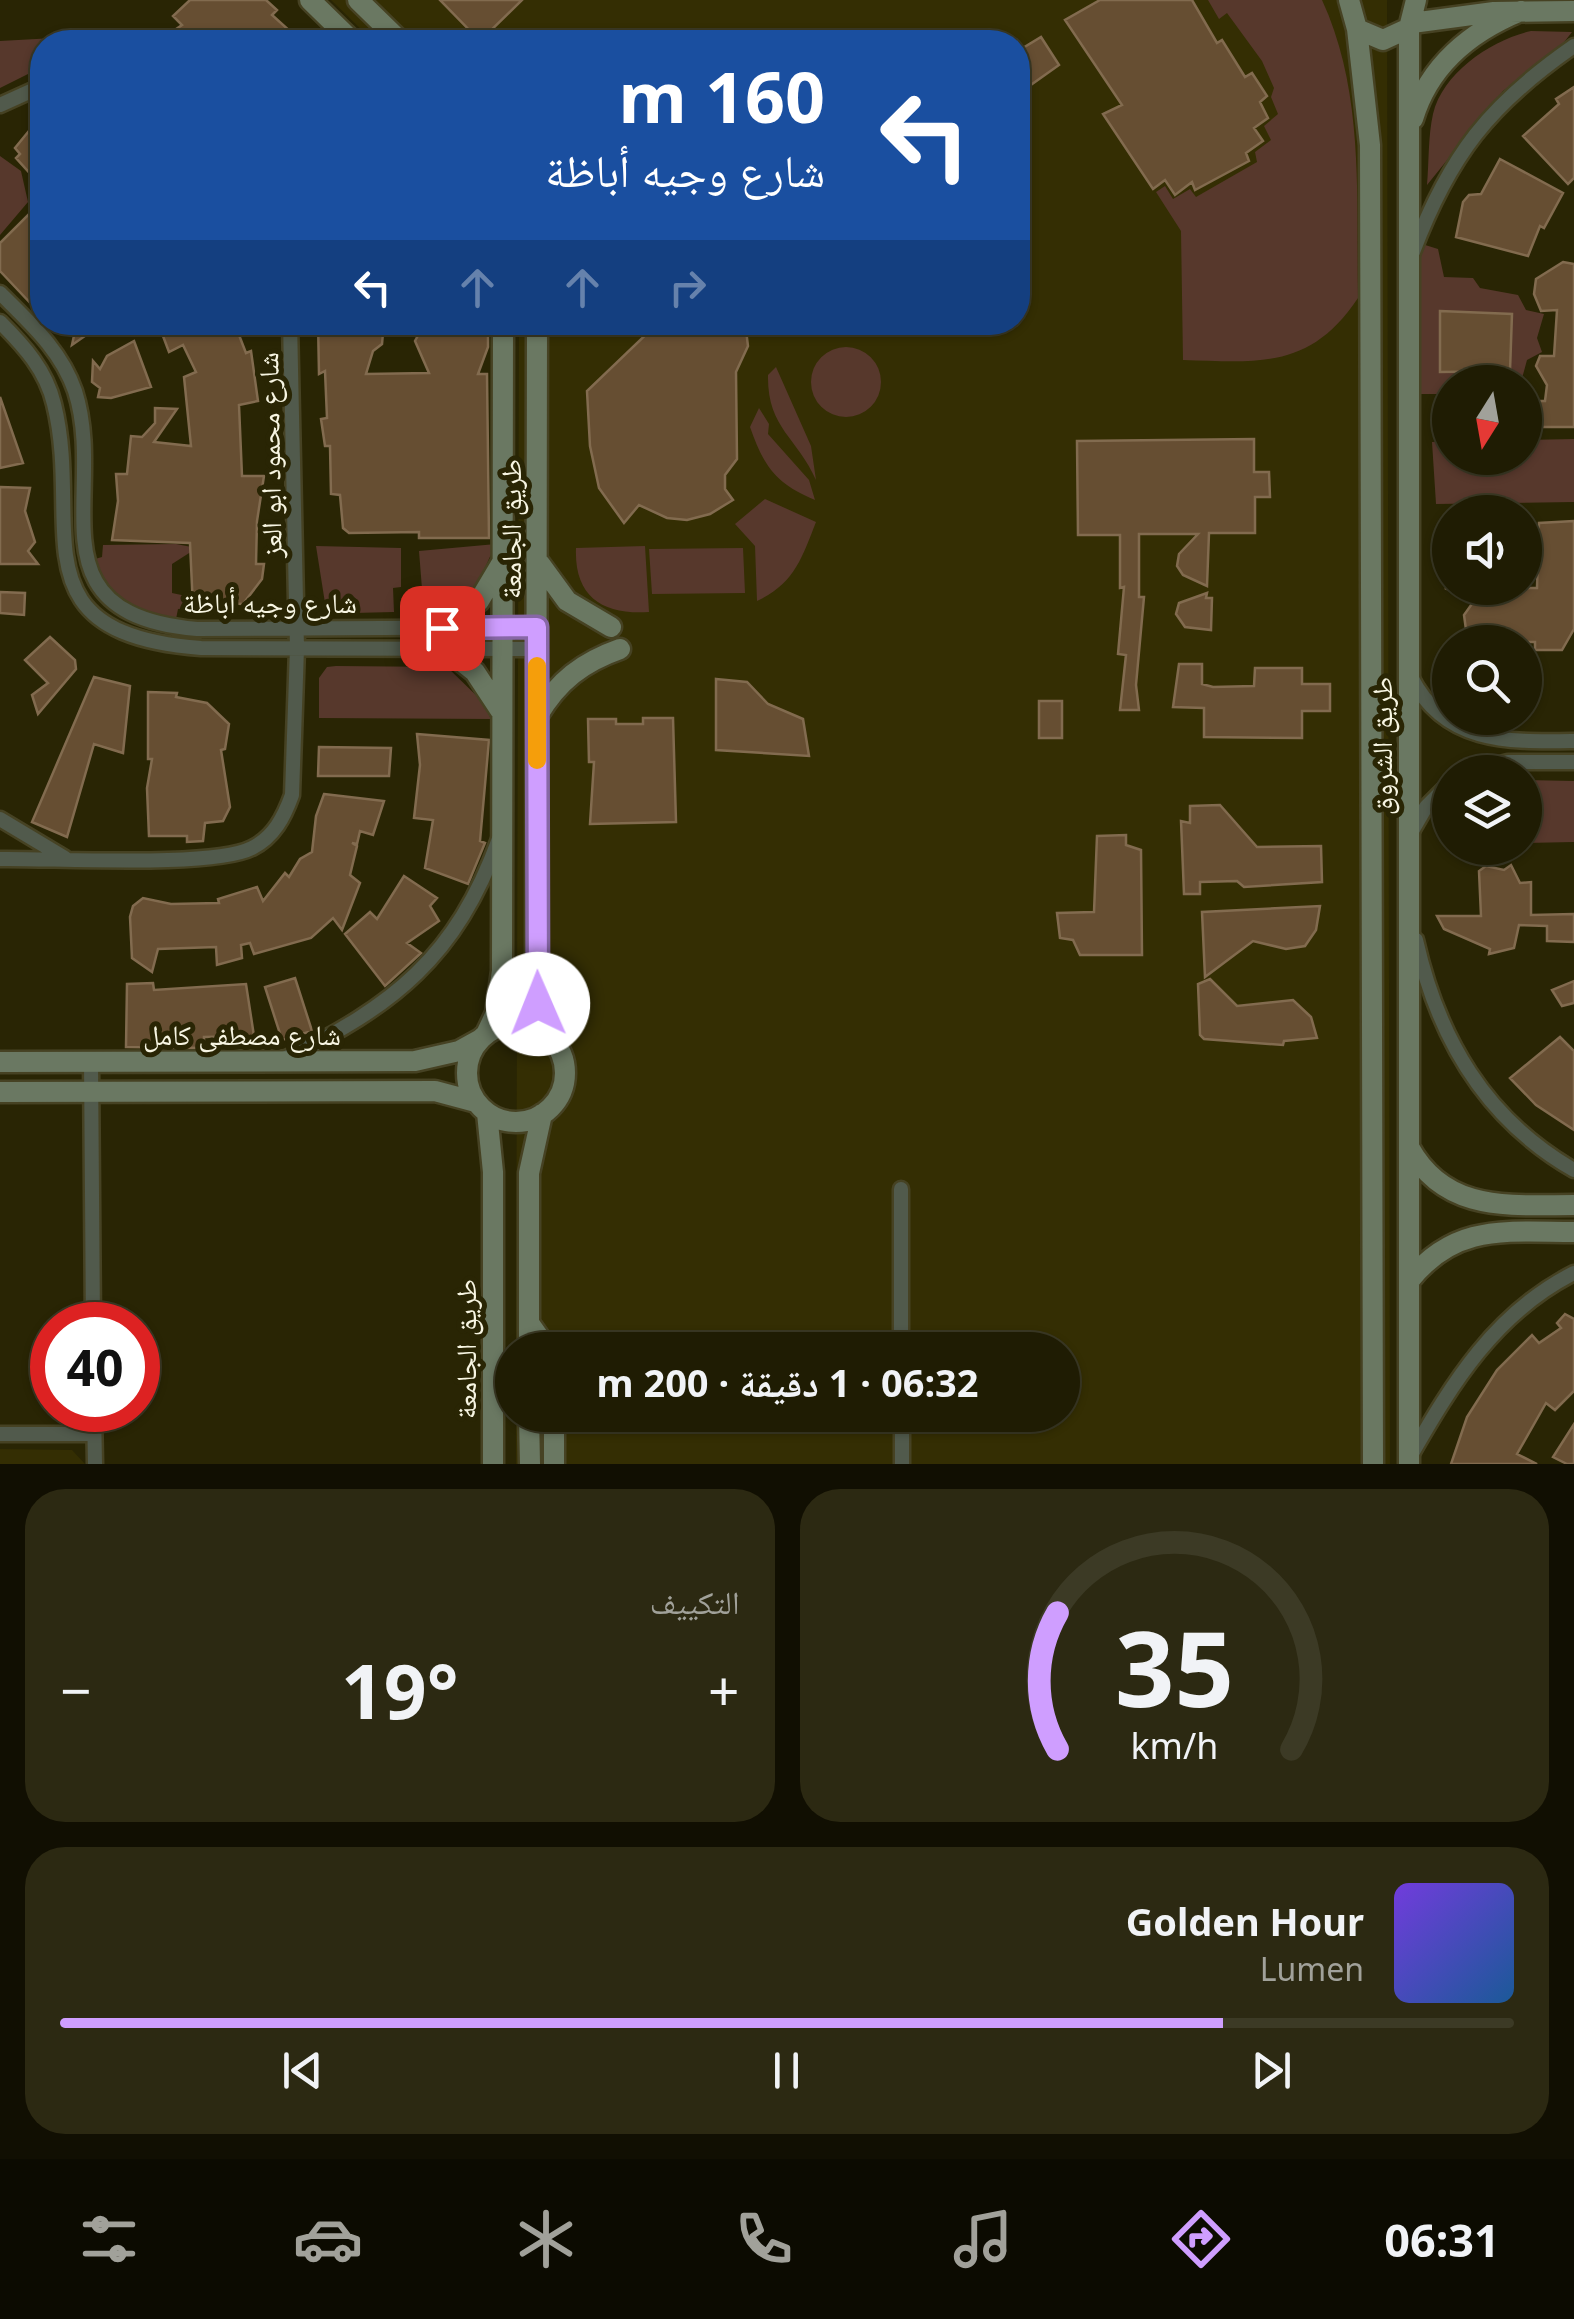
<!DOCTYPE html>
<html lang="ar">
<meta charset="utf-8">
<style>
:root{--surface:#1f1c03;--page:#2c2912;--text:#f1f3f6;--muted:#a1a19a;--line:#3c3a25;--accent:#cf9eff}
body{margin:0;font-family:"Noto Sans","Noto Naskh Arabic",sans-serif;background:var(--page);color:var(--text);direction:rtl;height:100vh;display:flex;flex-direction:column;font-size:38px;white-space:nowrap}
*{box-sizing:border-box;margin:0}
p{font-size:32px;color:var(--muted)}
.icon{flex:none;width:55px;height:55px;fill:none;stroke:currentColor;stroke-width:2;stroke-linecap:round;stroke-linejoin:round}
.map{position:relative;height:1464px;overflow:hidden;direction:ltr}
.drawer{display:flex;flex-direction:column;gap:25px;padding:25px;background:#110f02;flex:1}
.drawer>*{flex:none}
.hud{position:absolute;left:30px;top:30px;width:1000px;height:305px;border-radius:40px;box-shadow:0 2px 8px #0004,0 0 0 2px var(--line);direction:rtl;background:#1a4fa0;color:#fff;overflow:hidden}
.needle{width:65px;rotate:191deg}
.controls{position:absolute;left:1432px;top:365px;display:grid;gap:20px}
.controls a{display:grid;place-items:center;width:110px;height:110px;border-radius:50%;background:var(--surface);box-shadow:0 2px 8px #0004,0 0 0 2px var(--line);font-size:50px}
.speed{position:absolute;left:30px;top:1302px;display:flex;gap:20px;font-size:50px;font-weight:700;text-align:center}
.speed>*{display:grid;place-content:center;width:130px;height:130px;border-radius:50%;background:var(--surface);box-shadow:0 2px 8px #0004,0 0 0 2px var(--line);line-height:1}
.speed .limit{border:15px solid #d22;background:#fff;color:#111}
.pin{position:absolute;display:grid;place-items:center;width:85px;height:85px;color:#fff;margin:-42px;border-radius:20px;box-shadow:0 5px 15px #0006}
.me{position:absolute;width:110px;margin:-55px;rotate:359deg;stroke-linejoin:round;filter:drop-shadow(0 0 8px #0008)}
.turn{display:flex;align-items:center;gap:35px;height:210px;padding:0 40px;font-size:45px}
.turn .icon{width:130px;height:130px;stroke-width:2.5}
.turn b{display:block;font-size:70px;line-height:85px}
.lanes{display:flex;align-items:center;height:95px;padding:0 40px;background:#0003;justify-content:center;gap:50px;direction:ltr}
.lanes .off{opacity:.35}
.big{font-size:75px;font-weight:700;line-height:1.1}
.drawer .widget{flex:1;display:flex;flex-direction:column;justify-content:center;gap:15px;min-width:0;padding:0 35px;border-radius:40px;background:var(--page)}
.drawer .dial{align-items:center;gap:0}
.dial svg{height:260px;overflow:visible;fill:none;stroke:var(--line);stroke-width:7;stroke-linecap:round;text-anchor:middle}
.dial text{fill:var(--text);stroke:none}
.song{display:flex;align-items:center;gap:30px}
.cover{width:120px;height:120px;border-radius:15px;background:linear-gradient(135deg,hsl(260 70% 55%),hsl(210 70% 35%))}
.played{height:10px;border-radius:5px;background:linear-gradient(90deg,var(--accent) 80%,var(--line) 80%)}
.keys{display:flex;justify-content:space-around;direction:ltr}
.heat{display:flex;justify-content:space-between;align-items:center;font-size:55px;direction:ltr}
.drawer .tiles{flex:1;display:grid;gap:25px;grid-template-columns:1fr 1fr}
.widget:last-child{grid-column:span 2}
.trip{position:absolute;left:495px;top:1332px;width:585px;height:100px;border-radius:50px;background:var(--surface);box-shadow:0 2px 8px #0004,0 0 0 2px var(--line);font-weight:700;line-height:100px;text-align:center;direction:rtl}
.tabs{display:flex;height:160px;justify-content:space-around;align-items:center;background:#0c0b01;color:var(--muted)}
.tabs .icon{width:70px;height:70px}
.tabs .selected{color:var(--accent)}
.tabs b{font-size:45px;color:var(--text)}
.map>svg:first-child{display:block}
.built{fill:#342e03}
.green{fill:#57382c}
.building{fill:#664e32;stroke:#826b4f;stroke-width:2.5}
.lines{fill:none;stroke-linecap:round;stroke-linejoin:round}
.street-casing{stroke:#464223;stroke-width:19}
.secondary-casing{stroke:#464223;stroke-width:25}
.street{stroke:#515a4c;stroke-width:14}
.secondary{stroke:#6a7862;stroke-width:20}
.route-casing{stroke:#8767a6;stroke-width:25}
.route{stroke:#cf9eff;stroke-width:18}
.slow{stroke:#f59e0b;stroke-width:18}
.labels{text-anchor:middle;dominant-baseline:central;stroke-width:10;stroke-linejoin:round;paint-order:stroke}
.street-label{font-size:28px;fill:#f7f5e2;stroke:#292504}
</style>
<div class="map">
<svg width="1574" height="1464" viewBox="0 0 1574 1464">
<rect width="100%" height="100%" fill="#292504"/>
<path class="built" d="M331 0H1387L1390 1464H516V1415H1062V1350H516L519 323 1018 322V42H374Z
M0 1449 72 1450 85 1464H0Z"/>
<path class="green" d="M1208 0H1322C1365 93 1356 198 1358 298 1310 370 1258 362 1183 360L1181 231 1156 192 1165 186 1173 199 1190 189 1196 197 1257 162 1255 152 1271 140 1264 126 1278 114 1271 97 1274 88 1262 61 1227 13 1219 19Z
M1531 31 1572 32 1558 50 1503 91 1427 185C1429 163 1428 136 1433 114 1443 72 1492 40 1531 31Z
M90 36V42H42V73H30L0 88V41Z
M0 156 21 171 28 202 0 235Z
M1422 244 1438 249 1444 277 1473 278 1480 288 1518 295 1526 310 1544 314 1537 338 1542 352 1527 360 1521 382H1450V394H1419L1415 265Z
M811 382a35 35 0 1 1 70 0a35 35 0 1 1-70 0Z
M776 367 811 446 816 480C797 437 767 428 768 375Z
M759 408 769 424 768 434 809 480 815 500C776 484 764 467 750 427Z
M1574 439V502L1436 504 1432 442 1450 441V458H1525V440Z
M765 499 816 522C802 558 794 584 757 601L755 546 735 524Z
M176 544 197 548 172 564V593L191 597V608L178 609 175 624C137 616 108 597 95 559L102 557 103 545Z
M496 544C476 585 473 608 424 614L419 551Z
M316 546 401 548V587L393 588 394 612 353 613 325 603Z
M645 546 649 612C603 615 574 597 576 548Z
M743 548 745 593 652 594 649 549Z
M336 666 447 667 482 701 491 719 319 718V678L327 667Z
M1525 780 1574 781V842L1525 843Z"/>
<path class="building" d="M190 0H266L277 10 272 15 302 42H157L182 25 173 16Z
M440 0H522L480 41Z
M1100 0H1192L1217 43 1222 40 1245 77 1252 73 1267 96 1260 102 1268 118 1254 128 1263 141 1246 153 1249 161 1195 190 1192 182 1175 195 1165 180 1153 189 1103 114 1122 105 1065 20Z
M1041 37 1059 65 1018 94V51Z
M1574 87V178L1568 184 1523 136 1559 104 1556 99Z
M28 132 42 146V173L36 180 16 158 20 154 15 148Z
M1500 159 1563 193 1544 228 1540 226 1528 256 1456 237 1463 202 1469 195 1481 194Z
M30 213 42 227V301L35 308 0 271V243Z
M1563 262 1574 264V427H1538V401H1545L1547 385 1536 366 1540 356H1554L1557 310 1541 311 1534 294 1536 279Z
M1440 311 1512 314 1510 371 1440 372Z
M66 322H105L72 345 75 331Z
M190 322H234L246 353 251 351 258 401 239 405 242 476H264L257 521 256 564H264L262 579 243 604 223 603 216 608H193L190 543 112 540 118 501 116 474H127L131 436 142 437 155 423V408L177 409 154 442 191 446 184 377 196 372 183 345 169 352 163 336Z
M318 322H384L382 344 373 351 366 374 429 373 415 341 421 330 477 325 488 333V347L478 374H487L489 538H419V532L349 533 343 528 340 495 331 494 330 446H325L321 419 327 418 325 371 319 374Z
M659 322H745L748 346 736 372 737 459 725 475V489L733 500 710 514 687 520 667 518 639 505 624 523 599 488 590 446 587 391Z
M134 341 151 387 111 398 98 397 100 388 92 382 93 361 100 369 107 356Z
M0 397 23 463 0 468Z
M1254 439V472H1269L1270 497H1255V533H1209L1207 586 1183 575 1177 566 1179 554 1198 534H1139V597H1144L1136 685 1139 710H1120L1126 655 1118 654 1124 587 1120 588V535H1078L1077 441Z
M0 487 30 488 25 511 35 542 28 551 38 564H0Z
M1574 521V629L1562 650H1535V642H1478L1467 637 1464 615 1474 601 1445 588H1537L1539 523Z
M0 592 25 593 24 615 0 613Z
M1207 593 1206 598H1212L1211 630 1185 627 1176 614 1179 603Z
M50 637 75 660 76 669 38 714 32 695 48 683 25 660Z
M1179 664H1202V684L1213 687 1254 686 1255 668H1302V684H1330V711H1302V738L1204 737V708L1173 707Z
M94 677 130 686 123 753 94 744 67 837 32 822Z
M716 679 747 682 768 704 803 719 809 756 716 750Z
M148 692 177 693 176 697 207 703 229 724 225 749 221 750 230 807 223 821 205 823 203 841 187 842V836H149L147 788 152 759H148Z
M1039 701H1062V738H1039Z
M643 718H673L676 822 590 824 594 762H589L588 719H616V724H643Z
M417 734 489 740 480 841 485 843 468 884 425 868 433 820 414 818 420 765Z
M319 747 391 748 389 776H318Z
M324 794 384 801 373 835 360 831 357 844 352 843 357 846 350 875 360 883 342 930 333 918 311 938 254 954 250 943 241 945 242 958 217 965 216 947 158 949 152 972 132 958 130 917 133 906 143 898 171 904 219 903 218 899 257 887 263 901 285 873 289 877 300 859 312 852 316 816Z
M1220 805 1257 847 1321 846 1322 882 1244 887 1237 881 1200 882V894H1184L1181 821 1190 823V806Z
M1126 835V845L1141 850 1142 955H1080L1073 940 1060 938 1057 913 1094 912 1097 836Z
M1511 865 1520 883 1531 882V915L1574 914V942L1547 941V926L1519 925 1514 948 1489 954 1490 949 1444 929 1437 916H1481L1479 871 1486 866 1504 870Z
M404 876 437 898 430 906 439 921 407 943 421 953 385 986 345 934 370 912 377 919Z
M1320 906 1316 930 1305 946 1286 949 1253 941 1205 977 1202 912Z
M295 978 312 1031 282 1040 265 987Z
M1210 979 1237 1006 1293 1000 1311 1017 1317 1038 1284 1041 1283 1045 1204 1039 1200 1035 1198 984Z
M1574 981V1003L1562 1006 1552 990Z
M153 983 154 990 246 984 254 1036 204 1037V1048L126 1047 127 984Z
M1560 1037 1574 1051V1130L1536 1105 1510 1078Z
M1565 1314 1574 1319V1391L1555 1410 1546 1403 1517 1454 1537 1464H1451L1467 1417 1497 1370 1532 1335 1539 1343 1561 1328 1557 1323Z
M1574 1424V1464H1567L1553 1457Z"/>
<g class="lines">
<g class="street-casing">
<path id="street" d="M0 105 42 86
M1413 252C1450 155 1489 105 1574 46
M0 293C30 323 61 350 75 391 108 494 27 614 197 629L537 627
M0 322C24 346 46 370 54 404 84 525 12 634 201 648L537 649
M1411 677C1445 744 1508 742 1574 741
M1468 772 1508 762H1574
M0 819 65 858
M1412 831 1426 807 1450 783
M0 859C53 858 213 868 252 848 274 837 284 817 292 795L297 648 290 322
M1416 940C1438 1038 1485 1119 1574 1170
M284 1059C394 1006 456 957 499 839
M91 1062 93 1325
M901 1189V1350
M94 1410 95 1464
M902 1415V1464
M0 1434H94
M1410 1457C1453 1382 1495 1313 1574 1273"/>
</g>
<g class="secondary-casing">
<path id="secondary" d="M310 0 353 42
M358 0 401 42
M1349 0 1357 29 1383 40 1409 28 1416 0
M1412 23 1494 12 1574 11
M1409 28V1464
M1357 29 1370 145 1373 1464
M1413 119C1429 65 1472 31 1521 11
M537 322 536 987 547 1034
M540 564 567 601 611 627
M442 627 479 601 501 564
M446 649 475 672 500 710
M538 715C558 681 583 662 620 649
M467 1073a49 49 0 1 1 98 0a49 49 0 1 1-98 0Z
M487 1032 496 1013 502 971 503 322
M0 1062 415 1061 459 1051 479 1040
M0 1092 435 1091 476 1102
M487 1113 493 1172V1464
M1409 1147C1445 1213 1509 1205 1574 1205
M1409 1281C1455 1223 1506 1232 1574 1232
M529 1323 548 1350
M529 1350V1173L542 1114
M529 1415 530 1464
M554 1415V1464"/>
</g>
<use href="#street" class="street"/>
<use href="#secondary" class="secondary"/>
</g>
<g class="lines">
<g class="route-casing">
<path id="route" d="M442 628 537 627 538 1004"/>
</g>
<use href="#route" class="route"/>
<path class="slow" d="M537 666V760"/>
</g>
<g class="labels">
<g class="street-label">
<text transform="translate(269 455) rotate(-91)">شارع محمود ابو العز</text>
<text transform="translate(510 529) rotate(-90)">طريق الجامعة</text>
<text x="270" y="602">شارع وجيه أباظة</text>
<text transform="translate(1381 746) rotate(-90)">طريق الشروق</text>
<text x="242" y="1034">شارع مصطفى كامل</text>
<text transform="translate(465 1349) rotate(-90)">طريق الجامعة</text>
</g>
</g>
</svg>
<div class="controls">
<a><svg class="needle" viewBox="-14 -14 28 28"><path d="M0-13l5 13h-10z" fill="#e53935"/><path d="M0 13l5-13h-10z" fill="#a1a19a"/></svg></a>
<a><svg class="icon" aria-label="sound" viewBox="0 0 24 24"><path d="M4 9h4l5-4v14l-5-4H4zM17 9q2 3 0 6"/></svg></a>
<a><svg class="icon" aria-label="search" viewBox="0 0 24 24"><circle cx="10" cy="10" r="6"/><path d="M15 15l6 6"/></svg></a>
<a><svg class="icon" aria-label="layers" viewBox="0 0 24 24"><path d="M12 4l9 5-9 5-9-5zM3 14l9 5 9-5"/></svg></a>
</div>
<div class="speed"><div class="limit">40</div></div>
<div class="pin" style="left:442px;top:628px;background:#d93025"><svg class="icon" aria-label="arrive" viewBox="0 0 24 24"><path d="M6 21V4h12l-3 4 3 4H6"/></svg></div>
<svg class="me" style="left:538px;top:1004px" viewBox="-20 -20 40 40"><circle r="19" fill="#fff"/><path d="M0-13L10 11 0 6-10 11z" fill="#cf9eff"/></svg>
<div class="trip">06:32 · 1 دقيقة · 200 m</div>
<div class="hud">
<div class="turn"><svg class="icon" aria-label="left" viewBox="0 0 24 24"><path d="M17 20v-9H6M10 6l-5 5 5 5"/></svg><div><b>160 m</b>شارع وجيه أباظة</div></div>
<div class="lanes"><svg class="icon" aria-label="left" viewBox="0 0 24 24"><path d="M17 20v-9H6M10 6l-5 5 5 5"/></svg><svg class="icon off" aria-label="ahead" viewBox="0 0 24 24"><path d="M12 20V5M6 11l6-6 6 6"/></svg><svg class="icon off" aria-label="ahead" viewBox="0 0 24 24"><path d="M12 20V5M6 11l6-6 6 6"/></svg><svg class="icon off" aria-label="right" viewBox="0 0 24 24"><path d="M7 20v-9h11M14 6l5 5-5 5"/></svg></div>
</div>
</div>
<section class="drawer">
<div class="tiles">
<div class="widget dial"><svg viewBox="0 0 100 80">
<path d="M14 69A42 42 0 1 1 86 69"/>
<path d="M14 69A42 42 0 0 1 14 27" stroke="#cf9eff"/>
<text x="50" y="56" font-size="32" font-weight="700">35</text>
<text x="50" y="72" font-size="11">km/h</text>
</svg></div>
<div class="widget"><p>التكييف</p>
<div class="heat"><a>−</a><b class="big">19°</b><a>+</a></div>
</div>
<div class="widget">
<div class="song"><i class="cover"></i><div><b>Golden Hour</b><p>Lumen</p></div></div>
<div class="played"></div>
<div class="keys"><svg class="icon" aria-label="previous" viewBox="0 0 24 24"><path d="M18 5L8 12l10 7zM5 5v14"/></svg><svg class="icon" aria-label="pause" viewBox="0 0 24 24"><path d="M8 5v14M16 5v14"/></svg><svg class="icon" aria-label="next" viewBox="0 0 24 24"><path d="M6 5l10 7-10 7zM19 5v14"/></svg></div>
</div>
</div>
</section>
<nav class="tabs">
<b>06:31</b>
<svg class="icon selected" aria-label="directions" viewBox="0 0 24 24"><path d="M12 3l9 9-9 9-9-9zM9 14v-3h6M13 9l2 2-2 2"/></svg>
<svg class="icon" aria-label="music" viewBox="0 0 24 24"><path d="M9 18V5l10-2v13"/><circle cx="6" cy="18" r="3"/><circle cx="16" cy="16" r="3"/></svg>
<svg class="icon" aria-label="phone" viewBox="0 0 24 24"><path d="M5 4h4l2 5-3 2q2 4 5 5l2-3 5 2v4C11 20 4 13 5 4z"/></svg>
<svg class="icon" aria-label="climate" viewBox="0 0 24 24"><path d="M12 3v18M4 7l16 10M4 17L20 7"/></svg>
<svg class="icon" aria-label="car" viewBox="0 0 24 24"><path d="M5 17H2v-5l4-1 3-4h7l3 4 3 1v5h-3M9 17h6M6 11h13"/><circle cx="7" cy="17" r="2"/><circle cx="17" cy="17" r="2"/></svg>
<svg class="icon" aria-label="filters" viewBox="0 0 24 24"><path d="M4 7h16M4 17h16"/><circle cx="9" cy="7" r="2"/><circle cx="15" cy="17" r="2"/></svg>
</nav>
